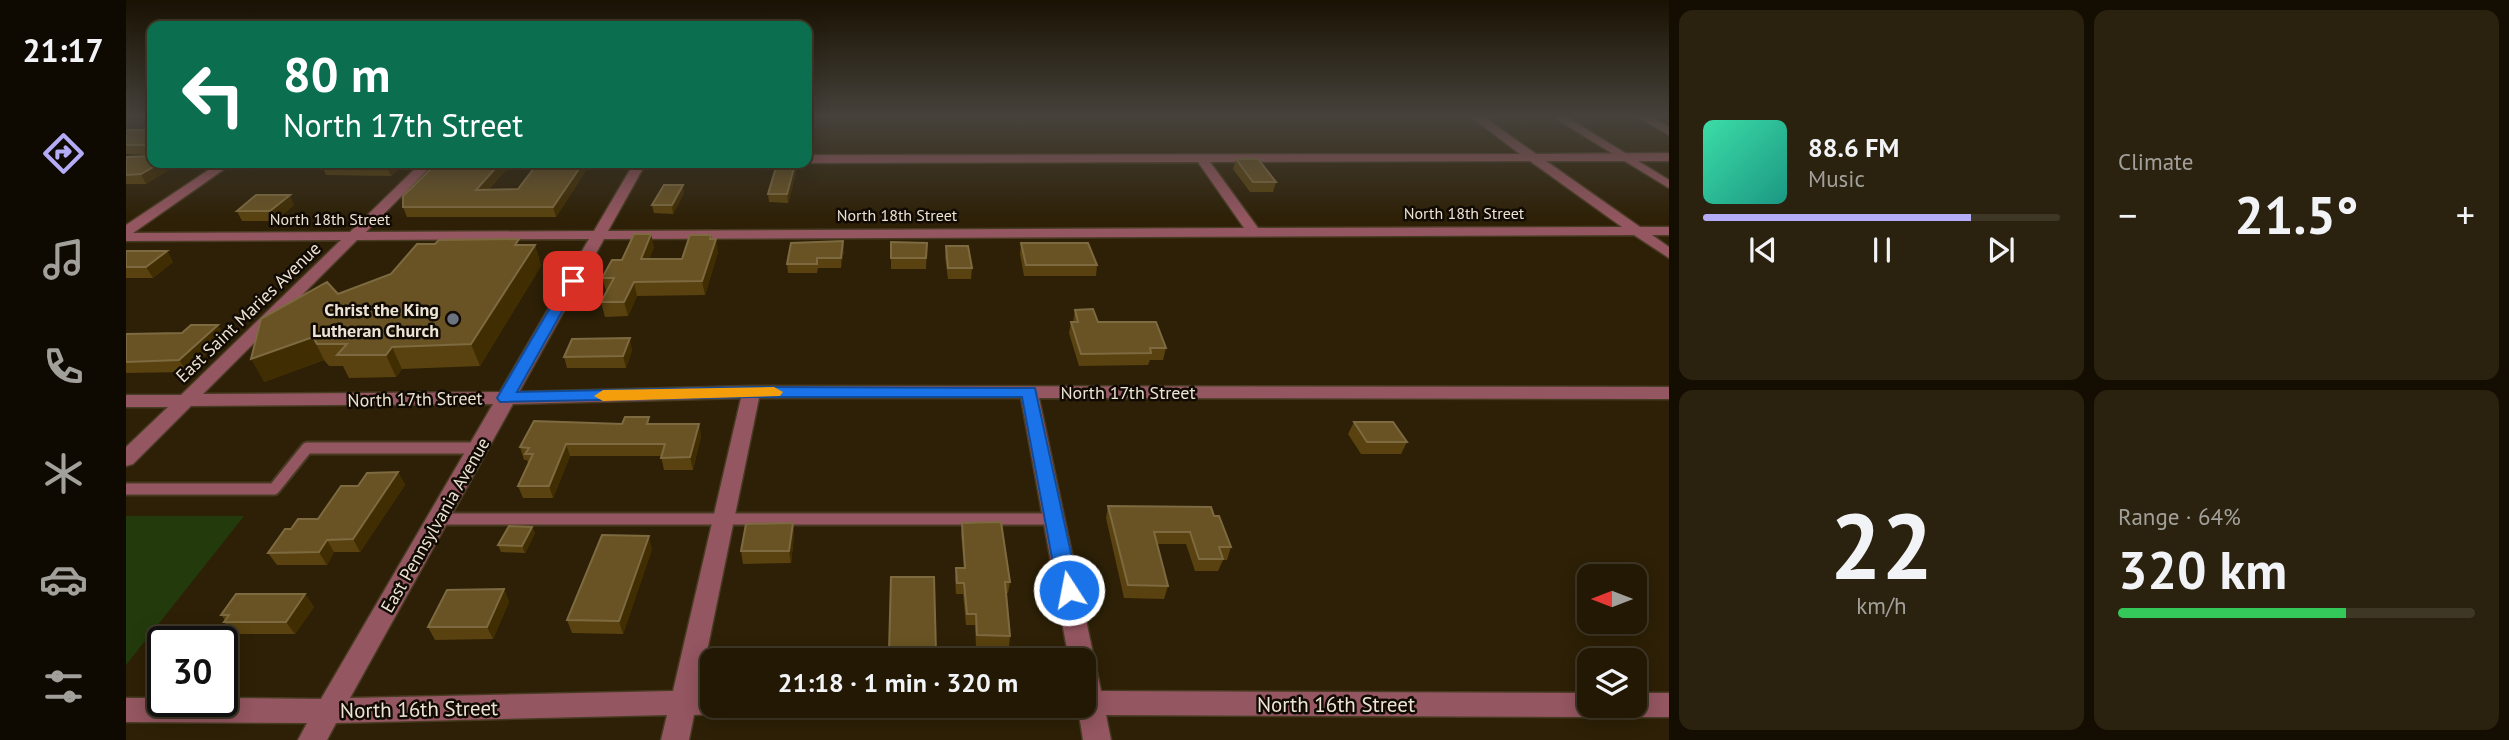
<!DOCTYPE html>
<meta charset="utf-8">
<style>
:root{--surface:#221804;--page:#2a210e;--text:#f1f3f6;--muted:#a2a09a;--line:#3f3726;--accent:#b5acf8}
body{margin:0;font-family:"PT Sans",sans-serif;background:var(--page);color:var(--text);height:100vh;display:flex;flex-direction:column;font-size:26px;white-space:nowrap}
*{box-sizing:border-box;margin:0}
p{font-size:23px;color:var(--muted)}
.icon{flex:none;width:38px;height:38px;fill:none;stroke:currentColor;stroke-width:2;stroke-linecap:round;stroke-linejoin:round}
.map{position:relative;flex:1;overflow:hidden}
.panel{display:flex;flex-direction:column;gap:10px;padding:10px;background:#130d02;width:840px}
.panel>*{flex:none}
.top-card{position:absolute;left:21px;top:21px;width:665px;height:147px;border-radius:14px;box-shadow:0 4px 18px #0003,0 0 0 2px var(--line);background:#0b6e4f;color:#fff;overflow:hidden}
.needle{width:46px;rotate:270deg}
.fabs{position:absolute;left:1451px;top:564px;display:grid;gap:14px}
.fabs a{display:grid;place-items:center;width:70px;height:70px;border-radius:14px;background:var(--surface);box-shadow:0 4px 18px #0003,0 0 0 2px var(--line);font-size:35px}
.speed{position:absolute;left:21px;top:626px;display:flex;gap:14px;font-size:35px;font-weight:700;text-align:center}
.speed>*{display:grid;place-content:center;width:91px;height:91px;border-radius:50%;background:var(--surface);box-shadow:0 4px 18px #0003,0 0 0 2px var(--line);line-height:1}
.speed .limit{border:4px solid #111;border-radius:10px;background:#fff;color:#111}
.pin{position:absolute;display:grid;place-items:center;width:60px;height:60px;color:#fff;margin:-30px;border-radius:14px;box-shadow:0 4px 10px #0006}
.me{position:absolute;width:77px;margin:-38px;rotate:349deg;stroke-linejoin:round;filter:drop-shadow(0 0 5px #0008)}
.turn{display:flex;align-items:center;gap:24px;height:147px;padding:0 21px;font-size:32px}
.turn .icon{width:91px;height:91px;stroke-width:2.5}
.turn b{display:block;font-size:49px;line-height:60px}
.big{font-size:52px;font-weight:700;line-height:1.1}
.panel .tile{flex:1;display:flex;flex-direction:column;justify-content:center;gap:10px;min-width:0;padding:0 24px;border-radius:14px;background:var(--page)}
.panel .dial{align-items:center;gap:0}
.dial b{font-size:91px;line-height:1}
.song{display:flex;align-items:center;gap:21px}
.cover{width:84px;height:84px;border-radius:10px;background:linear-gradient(135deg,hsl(160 70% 55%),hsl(170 70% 35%))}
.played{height:7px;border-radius:4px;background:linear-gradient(90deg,var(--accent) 75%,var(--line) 75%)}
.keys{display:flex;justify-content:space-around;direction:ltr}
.heat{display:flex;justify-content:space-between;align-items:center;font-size:38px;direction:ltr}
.charge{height:10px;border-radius:5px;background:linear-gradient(90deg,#34c759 64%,var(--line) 0)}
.panel .tiles{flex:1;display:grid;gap:10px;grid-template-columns:repeat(2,1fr)}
.trip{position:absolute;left:574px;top:648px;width:396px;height:70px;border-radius:14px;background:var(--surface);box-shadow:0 4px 18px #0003,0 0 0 2px var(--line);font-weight:700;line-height:70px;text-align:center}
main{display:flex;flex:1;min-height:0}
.menu{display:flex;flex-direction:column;width:126px;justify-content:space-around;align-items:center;background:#0e0a02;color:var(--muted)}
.menu .icon{width:49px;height:49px}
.menu .on{color:var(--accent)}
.menu b{font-size:32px;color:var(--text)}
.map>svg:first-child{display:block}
.green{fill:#233b0c}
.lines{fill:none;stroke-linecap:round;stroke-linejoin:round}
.service-far1-casing{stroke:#483b23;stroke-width:10}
.service-casing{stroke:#483b23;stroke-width:15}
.minor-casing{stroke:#483b23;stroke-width:3}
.service-far1{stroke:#945660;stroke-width:7}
.service{stroke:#945660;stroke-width:11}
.minor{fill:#945660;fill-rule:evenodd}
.wall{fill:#59420f}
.shaded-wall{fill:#412d02}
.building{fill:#695324;stroke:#7d6a40;stroke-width:2}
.route{fill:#1a73e8;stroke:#114b97;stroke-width:2}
.slow{fill:#f59e0b}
.worship-dot{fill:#6b7280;stroke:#110b03;stroke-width:2.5}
.labels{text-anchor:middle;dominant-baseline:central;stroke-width:5;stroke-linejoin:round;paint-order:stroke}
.far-street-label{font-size:16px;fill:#ece3d4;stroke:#110b03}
.poi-label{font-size:18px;font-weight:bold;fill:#ece3d4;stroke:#110b03;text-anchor:end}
.street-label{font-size:18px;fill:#ece3d4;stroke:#110b03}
.near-street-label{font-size:21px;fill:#ece3d4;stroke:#110b03}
</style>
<main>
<nav class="menu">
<b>21:17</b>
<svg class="icon on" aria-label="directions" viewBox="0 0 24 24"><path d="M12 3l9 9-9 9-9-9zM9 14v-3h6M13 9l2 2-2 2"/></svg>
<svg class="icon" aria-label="music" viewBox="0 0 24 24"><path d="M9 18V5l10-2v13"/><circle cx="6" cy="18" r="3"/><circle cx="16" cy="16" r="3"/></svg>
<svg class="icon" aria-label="phone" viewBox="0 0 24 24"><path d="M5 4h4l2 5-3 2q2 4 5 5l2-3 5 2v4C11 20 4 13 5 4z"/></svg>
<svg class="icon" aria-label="climate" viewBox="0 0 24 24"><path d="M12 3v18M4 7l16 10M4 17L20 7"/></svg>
<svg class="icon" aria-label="car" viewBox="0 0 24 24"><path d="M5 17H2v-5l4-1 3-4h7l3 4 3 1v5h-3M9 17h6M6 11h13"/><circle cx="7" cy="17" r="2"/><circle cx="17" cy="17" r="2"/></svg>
<svg class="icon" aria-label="filters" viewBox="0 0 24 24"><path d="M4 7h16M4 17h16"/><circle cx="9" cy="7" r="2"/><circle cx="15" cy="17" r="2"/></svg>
</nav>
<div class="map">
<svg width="1543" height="740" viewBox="0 0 1543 740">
<rect width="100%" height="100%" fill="#2d2006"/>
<path class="green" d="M0 516H118L0 665Z"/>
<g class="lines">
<g class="service-far1-casing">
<path id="service-far1" d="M1432 116 1543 184"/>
</g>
<g class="service-casing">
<path id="service" d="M0 489H148L181 448H353
M312 519H929"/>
</g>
<g class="minor-casing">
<path id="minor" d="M1344 116H1356L1410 154 1543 153V161H1420L1514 227H1543V235H1526L1543 247V258L1508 235 478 239 393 392 625 386 1543 387V399L913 398 975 691 1463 693V705H1476L1472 714 1463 717 980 715 985 740H957L953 714 948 712 945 705H957V660H943L895 398H633L573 690H586V705H598L595 711 586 714 568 715 563 740H535L541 715 210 723 201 740H172L181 723 0 722V698H37V702H96V698L195 699 367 404 65 406 7 464 0 466V447L42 407H0V395H55L215 240 0 241V225L93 163H107L7 233 224 232 295 163H308L240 232 468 231 508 163H520L482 231 1118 228 1072 162 681 163V155L1394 154ZM1404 161 1496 227 1132 228 1084 162ZM463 239 374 392 77 394 231 240ZM615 398 547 691 224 698 387 404Z
M1510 116H1523L1543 127V135Z
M1508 693H1543V717H1508L1499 714 1495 705H1508Z"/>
</g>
<use href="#service-far1" class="service-far1"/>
<use href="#service" class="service"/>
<use href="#minor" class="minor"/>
</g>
<path class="wall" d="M0 130H26V155L0 154Z
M0 157 26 163H54L20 184H0Z
M1110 159 1150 182 1147 192H1124L1107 169Z
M200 163H279L265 176 200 175 196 166Z
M311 163H386L362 190 392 189 463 166 430 217H281L277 207Z
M669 164 670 173 662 203 643 202 642 194Z
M558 193 547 214 528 213 526 205Z
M168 205 149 221H116L111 211Z
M585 235 586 239 592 252 579 295 511 296 502 316 479 317 475 302 481 291H480L476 278 496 260 528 247 523 259H556Z
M717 241 718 250 715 268H692L691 273H662L661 264Z
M765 242 801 243 800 269H765Z
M895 243 971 265 970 276H898L894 254Z
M395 245H409L415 266 354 366 276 369 270 377 223 378 217 366H203L198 360 138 382 212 294Z
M820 246 846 268 845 279H822L819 257Z
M0 251H41L47 262 27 278H0Z
M949 310 972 322 1040 348 1037 360H1024L1022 365 953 366 943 333 945 322H947Z
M0 334 99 336 61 372 0 373Z
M506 350 500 368H441L438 357Z
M1228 422 1281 442 1275 454H1235L1222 434Z
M496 424H573L575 436 567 470H538L535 456H444L427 498H397L392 486 402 463 401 460H398L394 447Z
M272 472 279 485 234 552H208L201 565H151L142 553 165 529 192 519 232 486Z
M982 506 1088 516 1105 547 1101 560H1097L1092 571H1069L1060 544H1031L1042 586 1038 599 998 598 980 518Z
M667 523 668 536 665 563 617 564 615 551Z
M836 523 884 582 882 593H880L884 636 883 647H850L849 625H840L837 594H830L829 579 830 568H838L835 534Z
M406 527 409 533 399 553 375 552 372 545Z
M526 549 497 634 446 633 441 620Z
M765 577 810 653V660H763Z
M378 589 383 602 367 639 309 640 302 627Z
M179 594 188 607 169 634H108L98 622 99 620 95 615Z"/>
<path class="shaded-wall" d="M34 163H54L20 184 15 174Z
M265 163H279L265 176 261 167Z
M374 163H386L353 199 350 190Z
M457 163H463V166L430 217 427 207Z
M669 164 670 173 662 203 661 194Z
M557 185 558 193 547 214 546 205Z
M164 195 168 205 149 221 144 211Z
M525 234 528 247 518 273 515 259Z
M585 235 587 248 590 239 592 252 579 295 576 281Z
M717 241 718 250 715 268V258Z
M409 245 415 266 354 366 345 344Z
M41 251 47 262 27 278 20 267Z
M508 282 511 296 502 316 498 302Z
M92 325 99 336 61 372 53 360Z
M187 337 198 360 138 382 125 359Z
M504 338 506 350 500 368 497 356Z
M266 347 276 369 270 377 260 355Z
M573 424 575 436 567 470 564 457Z
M440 444 444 456 427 498 423 486Z
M272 472 279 485 234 552 227 539Z
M667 523 668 536 665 563 663 551Z
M406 527 409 533 399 553 396 546Z
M523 536 526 549 497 634 493 621Z
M201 540 208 552 201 565 193 552Z
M378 589 383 602 367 639 361 627Z
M179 594 188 607 169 634 160 622Z"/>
<path class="building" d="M0 130H26V151L21 145H0Z
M26 156V163H34L15 174 0 175V157Z
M1110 159H1132L1150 182H1127Z
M200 163H265L261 167 196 166Z
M311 163H374L350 190 392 189 412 163H457L427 207H277V196Z
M651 164H669L661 194H642Z
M538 185H557L546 205H526Z
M130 195H164L144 211H111Z
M508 234H525L515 259H556L564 235H585L584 239H590L576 281 508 282 498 302H475L488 278H476L486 260H496Z
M393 239 389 245H409L345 344 266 347 260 355H211L221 344H191L187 337 125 359 135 319 201 282 212 294 265 274 291 244H309L313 240Z
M717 241 715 258H691V264H661L665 243Z
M765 242 801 243 800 258H765Z
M895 243H962L971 265H900Z
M820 246H842L846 268H822Z
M0 251H41L20 267H0Z
M967 309 972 322H1030L1040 348H1024L1025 353 955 354 945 322H952L949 310Z
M65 325H92L53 360 0 362V334L56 333Z
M504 338 497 356 438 357 446 339Z
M499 417H523L521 424H573L564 457 535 458 539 444H440L423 486H392L407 454H399L403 448 394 447 408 421 496 424Z
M1228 422H1267L1281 442H1241Z
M272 472 227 539 201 540 193 552 142 553 159 529H165L172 519H192L215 486H232L241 473Z
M982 506 1085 507 1088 516H1093L1105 547H1093L1097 559H1073L1064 532H1028L1042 586 1002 585Z
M875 522 884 582H879L884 636 851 635 850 614H841L838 583H831L830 568H839L836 523Z
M667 523 663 551H615L620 524Z
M383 526 406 527 396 546 372 545Z
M476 535 523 536 493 621 441 620Z
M765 577H808L810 653 763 652Z
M378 589 361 627H302L321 590Z
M110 594H179L160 622H98L103 615H95Z"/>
<linearGradient id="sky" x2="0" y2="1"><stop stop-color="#191203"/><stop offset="0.53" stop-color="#46423b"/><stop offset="1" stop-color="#46423b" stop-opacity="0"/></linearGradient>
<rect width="1543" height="220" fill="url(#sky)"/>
<path class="route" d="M447 277 453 281 391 392 625 387 909 388 953 590 950 596 943 598 935 596 932 590 896 397H625L374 402 371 398 440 281Z"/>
<path class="slow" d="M648 387 657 392 654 396 477 401 468 396 477 390Z"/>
<circle class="worship-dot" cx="327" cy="319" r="7"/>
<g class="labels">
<g class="far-street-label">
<text x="1338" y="213">North 18th Street</text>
<text x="771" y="215">North 18th Street</text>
<text x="204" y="219">North 18th Street</text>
</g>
<g class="poi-label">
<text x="313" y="309">Christ the King<tspan x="313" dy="21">Lutheran Church</tspan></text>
</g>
<g class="street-label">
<text transform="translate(122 312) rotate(-44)">East Saint Maries Avenue</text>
<text x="1002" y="392">North 17th Street</text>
<text transform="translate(289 399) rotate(-1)">North 17th Street</text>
<text transform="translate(309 525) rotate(-60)">East Pennsylvania Avenue</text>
</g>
<g class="near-street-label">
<text x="1210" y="704">North 16th Street</text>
<text transform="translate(293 709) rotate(-1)">North 16th Street</text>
</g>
</g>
</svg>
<div class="fabs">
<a><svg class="needle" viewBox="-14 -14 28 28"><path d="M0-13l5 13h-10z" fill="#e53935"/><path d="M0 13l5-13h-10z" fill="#a2a09a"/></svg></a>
<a><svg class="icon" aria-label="layers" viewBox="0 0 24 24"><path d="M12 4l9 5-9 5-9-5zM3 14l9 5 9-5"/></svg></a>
</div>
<div class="speed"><div class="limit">30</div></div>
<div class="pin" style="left:447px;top:281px;background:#d93025"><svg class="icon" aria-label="arrive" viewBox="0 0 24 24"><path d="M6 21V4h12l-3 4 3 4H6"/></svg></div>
<svg class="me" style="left:943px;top:590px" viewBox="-20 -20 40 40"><circle r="17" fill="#1a73e8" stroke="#fff" stroke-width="3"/><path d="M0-11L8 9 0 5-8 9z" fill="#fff"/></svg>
<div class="trip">21:18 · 1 min · 320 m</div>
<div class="top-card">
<div class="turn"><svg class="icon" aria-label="left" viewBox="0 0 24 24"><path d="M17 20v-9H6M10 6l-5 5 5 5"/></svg><div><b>80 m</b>North 17th Street</div></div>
</div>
</div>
<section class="panel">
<div class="tiles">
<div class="tile">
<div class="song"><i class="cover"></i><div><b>88.6 FM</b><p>Music</p></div></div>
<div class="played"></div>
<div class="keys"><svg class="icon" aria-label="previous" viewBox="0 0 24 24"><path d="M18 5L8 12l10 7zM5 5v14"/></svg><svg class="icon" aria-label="pause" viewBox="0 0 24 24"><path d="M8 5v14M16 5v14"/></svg><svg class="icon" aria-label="next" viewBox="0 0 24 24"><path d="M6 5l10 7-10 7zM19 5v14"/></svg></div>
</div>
<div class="tile"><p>Climate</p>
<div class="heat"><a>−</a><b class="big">21.5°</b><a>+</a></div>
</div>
<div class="tile dial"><b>22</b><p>km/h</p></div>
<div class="tile"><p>Range · 64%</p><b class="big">320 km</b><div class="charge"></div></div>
</div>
</section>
</main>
